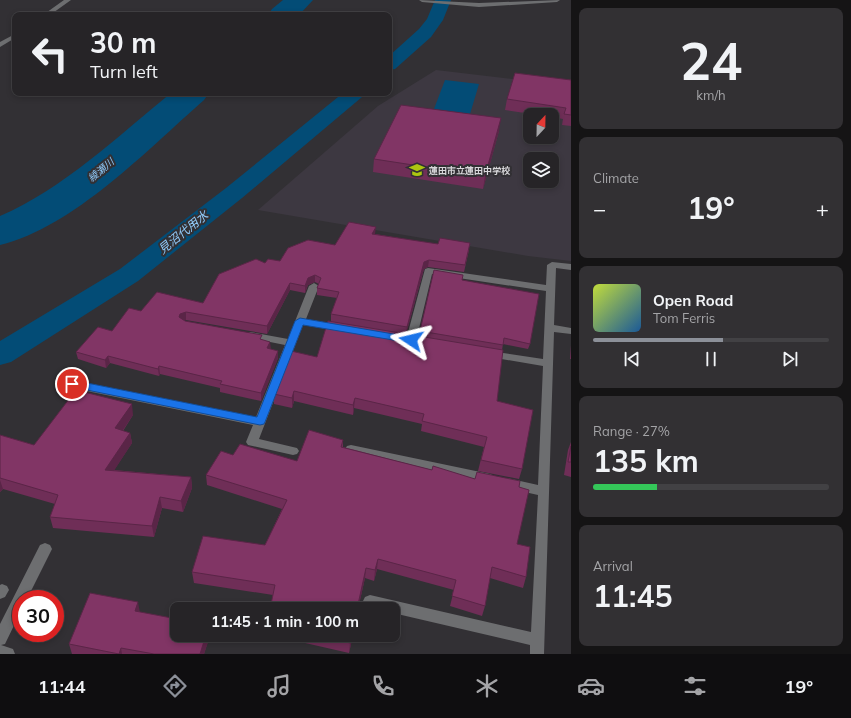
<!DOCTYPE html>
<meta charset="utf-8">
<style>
:root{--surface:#262427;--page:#323033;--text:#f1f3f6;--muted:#a4a4a7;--line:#424144;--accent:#8c9099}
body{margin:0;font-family:Mulish,"Noto Sans JP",sans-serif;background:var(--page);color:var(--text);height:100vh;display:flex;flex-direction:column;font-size:15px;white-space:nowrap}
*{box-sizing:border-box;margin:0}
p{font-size:13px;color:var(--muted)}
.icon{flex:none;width:22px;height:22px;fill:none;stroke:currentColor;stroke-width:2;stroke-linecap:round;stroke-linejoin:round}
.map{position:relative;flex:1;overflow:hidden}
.panel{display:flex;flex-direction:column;gap:8px;padding:8px;background:#151415;width:280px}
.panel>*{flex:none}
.banner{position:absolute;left:12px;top:12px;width:380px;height:84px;border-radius:8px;box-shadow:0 2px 6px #0003,0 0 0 1px var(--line);background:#262427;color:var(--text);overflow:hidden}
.needle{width:26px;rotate:22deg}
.tools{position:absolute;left:523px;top:108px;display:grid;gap:8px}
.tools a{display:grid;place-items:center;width:36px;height:36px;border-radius:8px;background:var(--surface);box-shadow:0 2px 6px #0003,0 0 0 1px var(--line);font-size:20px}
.speed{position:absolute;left:12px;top:590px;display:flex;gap:8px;font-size:20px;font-weight:700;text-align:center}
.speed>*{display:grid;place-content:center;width:52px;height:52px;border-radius:50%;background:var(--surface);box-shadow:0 2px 6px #0003,0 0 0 1px var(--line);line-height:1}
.speed .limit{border:6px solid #d22;background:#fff;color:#111}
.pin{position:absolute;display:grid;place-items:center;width:34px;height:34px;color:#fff;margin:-17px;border:2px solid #fff;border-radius:50%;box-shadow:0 1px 4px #0007}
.me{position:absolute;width:44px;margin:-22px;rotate:280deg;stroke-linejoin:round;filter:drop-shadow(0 0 3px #0008)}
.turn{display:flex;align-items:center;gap:14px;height:84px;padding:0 12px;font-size:18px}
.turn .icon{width:52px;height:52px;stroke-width:2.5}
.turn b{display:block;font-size:28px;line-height:34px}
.big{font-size:30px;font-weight:700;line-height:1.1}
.panel .card{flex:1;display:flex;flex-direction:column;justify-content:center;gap:6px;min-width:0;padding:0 14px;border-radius:8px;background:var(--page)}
.panel .dial{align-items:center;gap:0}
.dial b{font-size:52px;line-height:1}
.song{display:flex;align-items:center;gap:12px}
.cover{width:48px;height:48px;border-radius:6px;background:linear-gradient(135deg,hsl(70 70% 55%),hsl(210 70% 35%))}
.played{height:4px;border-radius:2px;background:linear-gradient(90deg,var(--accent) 55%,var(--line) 55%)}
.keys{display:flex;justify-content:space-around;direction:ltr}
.heat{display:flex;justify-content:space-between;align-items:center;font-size:22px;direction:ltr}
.charge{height:6px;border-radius:3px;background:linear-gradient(90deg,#34c759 27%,var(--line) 0)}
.trip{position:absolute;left:170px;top:602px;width:230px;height:40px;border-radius:8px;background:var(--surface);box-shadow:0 2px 6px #0003,0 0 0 1px var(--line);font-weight:700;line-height:40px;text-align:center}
.tab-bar{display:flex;height:64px;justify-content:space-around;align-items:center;background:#0f0e10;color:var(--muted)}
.tab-bar .icon{width:28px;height:28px}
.tab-bar .active{color:var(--accent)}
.tab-bar b{font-size:18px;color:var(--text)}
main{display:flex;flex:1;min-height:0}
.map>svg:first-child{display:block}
.built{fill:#3d3841;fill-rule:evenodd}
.water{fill:#034c76}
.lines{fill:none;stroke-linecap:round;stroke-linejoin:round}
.canal{fill:#034c76;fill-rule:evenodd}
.river{fill:#034c76;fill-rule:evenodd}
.minor{fill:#6d6e70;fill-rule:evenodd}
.wall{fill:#6f2e57}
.shaded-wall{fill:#5a2547}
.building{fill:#813565;stroke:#5a2547}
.route{fill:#1a73e8;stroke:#114b97}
.labels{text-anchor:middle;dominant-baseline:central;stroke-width:4;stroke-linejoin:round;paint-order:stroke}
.far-poi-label{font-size:9px;font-weight:bold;fill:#d8d7da;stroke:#323034;text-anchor:start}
.far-water-label{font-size:10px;font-style:italic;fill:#90caf9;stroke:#323034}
.water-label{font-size:12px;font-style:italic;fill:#90caf9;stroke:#323034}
</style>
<main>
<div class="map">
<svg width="571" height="654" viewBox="0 0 571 654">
<rect width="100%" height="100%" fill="#323034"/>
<path class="built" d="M436 70 571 86V261L528 256 258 210 378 106ZM530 115H552V137H530ZM530 159H552V181H530Z"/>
<path class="water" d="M445 80 479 84 470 114 434 109Z"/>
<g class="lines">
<path class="canal" d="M435 0H451L443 20 431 37 395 69 389 70V56L419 29 427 19Z
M343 93H365L362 97 242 198 138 281 11 362 0 365V341L120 269 226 188Z"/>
<path class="river" d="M283 0H313L299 15H268L272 9Z
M171 93H209L204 100C147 150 74 227 0 245V216C63 189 118 136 171 93Z"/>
<path class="minor" d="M64 0H71L50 15H43Z
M419 0 479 3 560 0 557 2 479 7 422 2Z
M15 34V38L0 47V42Z
M552 262 571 264V270L556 268 554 325 571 328V334L554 332 544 654H530V645L393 613V609H378L365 605 363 601 365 597 370 595 531 632 538 495 507 488 503 486 501 483 503 480 507 478 538 485 543 366 490 357 485 354 490 351 543 359 546 291 432 274 417 337 423 339 424 341 419 344 407 342 406 340 425 269 428 268 546 285 547 265Z
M314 283 319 286 306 319 340 325 345 328 340 331 303 325 259 439 297 448 299 451 297 454 293 455 248 445 246 442 253 425 72 388 68 387 67 384 68 381 72 380 256 417 285 345 250 338 245 335 250 332 288 339 309 286Z
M351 445 490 474 494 476 496 479 494 482 490 484 347 452 345 449 347 446Z
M45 543 50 545 52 549 27 599H21V611L5 644 1 645 13 649 15 654H0V624L40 545Z
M2 584 7 586 9 590 5 597 0 599V585Z"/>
</g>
<path class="wall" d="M571 80V126L562 125 563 119 552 117V115H538L505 110 507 99Z
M499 131 483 189 373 172 374 159Z
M375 234 469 250 464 272 428 267 424 269 406 334 419 336 420 331 462 280 530 344 528 349 503 344 502 350 497 401 522 469 519 479 478 471 484 447 421 431 422 424 354 408 353 415 294 401 292 408 274 404V394L317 357 331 321V314L337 298 317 295V288L319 284 315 282 308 285 305 293 290 290 267 334 186 320H184L185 321 262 340 270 349 278 351V358L261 401 220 392V388L160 374 159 376 110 363 106 368 78 359 76 352 112 331 141 311 203 303 265 263 280 261 335 245Z
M571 345V359H570Z
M133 415 123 431 130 433 132 443 114 470 191 477 192 488 183 512 162 508 154 537 53 528 50 517 55 504 3 489 0 492V435L34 445Z
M343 440V447L432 470 475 479 519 487 517 544 526 577 523 588 490 578 485 606 482 616 450 606 454 590 377 569 374 581 365 578 358 609H270L273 595 194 583 192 572 265 545 282 509 207 485 206 475 233 455 297 461Z
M571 442V477L564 475 568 450Z
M140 612 177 635H210L204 654H72L69 644Z
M292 635H353L349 653 292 640Z"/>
<path class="shaded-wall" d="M501 118 499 131 483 189 485 176Z
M376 227 375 234H372Z
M429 260 428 267 424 269 406 334 407 327 424 262Z
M315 275V282L308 285 305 293V286L308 278Z
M290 283V290L267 334V326Z
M186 312V320L181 321 179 317 180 314Z
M270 342 271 349 267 348Z
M278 351V358L261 401V393Z
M108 356 110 363 106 368 105 360Z
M159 366 160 374 159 376 158 369Z
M294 391V401L292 408V398Z
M355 398 354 408 353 415V405Z
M132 404 133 415 117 439 115 428Z
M130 433 132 443 108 480 105 470Z
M191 477 192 488 183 512 181 501Z
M0 480 3 489 0 492Z
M160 497 162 508 154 537 152 526Z
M378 559 377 569 374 581 375 570Z
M366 568 365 578 358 609H357Z
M138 602 140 613 135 611Z
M206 635H210V636L204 654H200Z
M352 635H353L349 653 350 643Z
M121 648 122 654H119Z"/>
<path class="building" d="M515 73 571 80V115L564 114 566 108 507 99Z
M401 105 501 118 485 176 374 159Z
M349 222 376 227 372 234 438 244 440 238 470 243 465 265 429 260 424 262 407 327 331 314 339 292 317 288 321 278 315 275 308 278 305 286 290 283 267 326 186 312 180 314 179 317 185 321 262 335 260 339 270 342 267 348 278 351 261 393 220 384 222 381 159 366 158 369 108 356 105 360 76 352 98 327 112 331 129 308 141 311 157 292 203 303 219 274 256 259 265 263 268 259 280 261 288 248 308 240 335 245Z
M434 270 463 275 462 280 539 294 530 344 504 338 503 345 420 331Z
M328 321 503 350 497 401 533 410 522 469 481 460 487 437 422 421 424 414 355 398 353 405 294 391 292 398 274 394 291 351 317 357Z
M76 390 132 404 115 428 130 433 105 470 191 477 181 501 160 497 152 526 50 517 58 495 0 478V435L34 445Z
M309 430 343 440 341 447 432 470 433 466 475 479 477 472 520 481 519 487 529 490 517 544 530 547 526 577 492 567 485 606 452 596 456 580 378 559 375 570 366 568 357 609H270L275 585 192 572 203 536 265 545 287 500 206 475 221 451 233 455 240 444 297 461Z
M571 446V462H568Z
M90 593 138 602 135 611 177 619V635H206L200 654H154L121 648 119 654 69 644Z
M315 635H352L350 643Z"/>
<path class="route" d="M300 318 411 337 416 340 411 343 303 325 265 422 264 424 260 425 72 387 67 384 72 380 257 417 295 321Z"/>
<defs>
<g id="school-bare" transform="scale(1.2)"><path d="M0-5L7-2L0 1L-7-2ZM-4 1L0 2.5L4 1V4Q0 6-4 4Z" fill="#acc611" stroke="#323034" stroke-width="2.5" paint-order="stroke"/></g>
</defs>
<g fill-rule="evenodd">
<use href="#school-bare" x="417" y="170"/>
</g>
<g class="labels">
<g class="far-poi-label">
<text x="429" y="170">蓮田市立蓮田中学校</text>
</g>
<g class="far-water-label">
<text transform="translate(101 170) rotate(-40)">綾瀬川</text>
</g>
<g class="water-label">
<text transform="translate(183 232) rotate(-39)">見沼代用水</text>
</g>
</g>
</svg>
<div class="tools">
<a><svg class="needle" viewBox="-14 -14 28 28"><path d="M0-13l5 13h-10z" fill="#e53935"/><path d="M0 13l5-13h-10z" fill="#a4a4a7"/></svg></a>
<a><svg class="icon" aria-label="layers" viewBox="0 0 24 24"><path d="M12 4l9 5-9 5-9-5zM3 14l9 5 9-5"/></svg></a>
</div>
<div class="speed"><div class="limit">30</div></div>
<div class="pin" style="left:72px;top:384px;background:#d93025"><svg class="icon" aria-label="arrive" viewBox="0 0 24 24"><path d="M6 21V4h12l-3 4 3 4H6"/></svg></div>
<svg class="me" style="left:411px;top:340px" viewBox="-20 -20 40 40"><path d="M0-17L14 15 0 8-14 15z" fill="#1a73e8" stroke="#fff" stroke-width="4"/></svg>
<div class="trip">11:45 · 1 min · 100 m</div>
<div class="banner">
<div class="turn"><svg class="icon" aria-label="left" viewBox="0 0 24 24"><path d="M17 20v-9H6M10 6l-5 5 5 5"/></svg><div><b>30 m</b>Turn left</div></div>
</div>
</div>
<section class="panel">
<div class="card dial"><b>24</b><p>km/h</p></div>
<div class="card"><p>Climate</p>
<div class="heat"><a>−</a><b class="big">19°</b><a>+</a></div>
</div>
<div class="card">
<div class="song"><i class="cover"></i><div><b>Open Road</b><p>Tom Ferris</p></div></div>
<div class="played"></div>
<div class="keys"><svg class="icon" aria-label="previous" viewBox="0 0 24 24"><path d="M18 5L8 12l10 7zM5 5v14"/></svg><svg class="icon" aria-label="pause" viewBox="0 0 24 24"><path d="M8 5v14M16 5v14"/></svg><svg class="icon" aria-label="next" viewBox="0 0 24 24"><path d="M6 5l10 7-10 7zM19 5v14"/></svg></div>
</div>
<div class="card"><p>Range · 27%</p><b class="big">135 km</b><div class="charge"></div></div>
<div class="card"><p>Arrival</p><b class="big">11:45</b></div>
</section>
</main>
<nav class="tab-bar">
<b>11:44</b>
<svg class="icon active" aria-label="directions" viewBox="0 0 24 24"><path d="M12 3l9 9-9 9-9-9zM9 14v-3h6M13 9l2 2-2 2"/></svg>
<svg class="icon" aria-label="music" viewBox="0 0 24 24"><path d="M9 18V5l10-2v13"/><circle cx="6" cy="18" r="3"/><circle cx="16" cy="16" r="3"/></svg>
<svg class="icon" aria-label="phone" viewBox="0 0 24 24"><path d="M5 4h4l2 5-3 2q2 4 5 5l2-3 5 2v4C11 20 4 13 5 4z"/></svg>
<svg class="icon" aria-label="climate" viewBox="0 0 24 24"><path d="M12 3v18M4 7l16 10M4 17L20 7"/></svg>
<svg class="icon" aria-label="car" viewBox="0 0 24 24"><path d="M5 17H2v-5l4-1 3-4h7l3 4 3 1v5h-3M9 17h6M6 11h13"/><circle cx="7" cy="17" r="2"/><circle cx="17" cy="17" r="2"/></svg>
<svg class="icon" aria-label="filters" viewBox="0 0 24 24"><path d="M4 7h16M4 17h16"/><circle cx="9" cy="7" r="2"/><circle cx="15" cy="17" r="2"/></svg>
<b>19°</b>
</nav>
